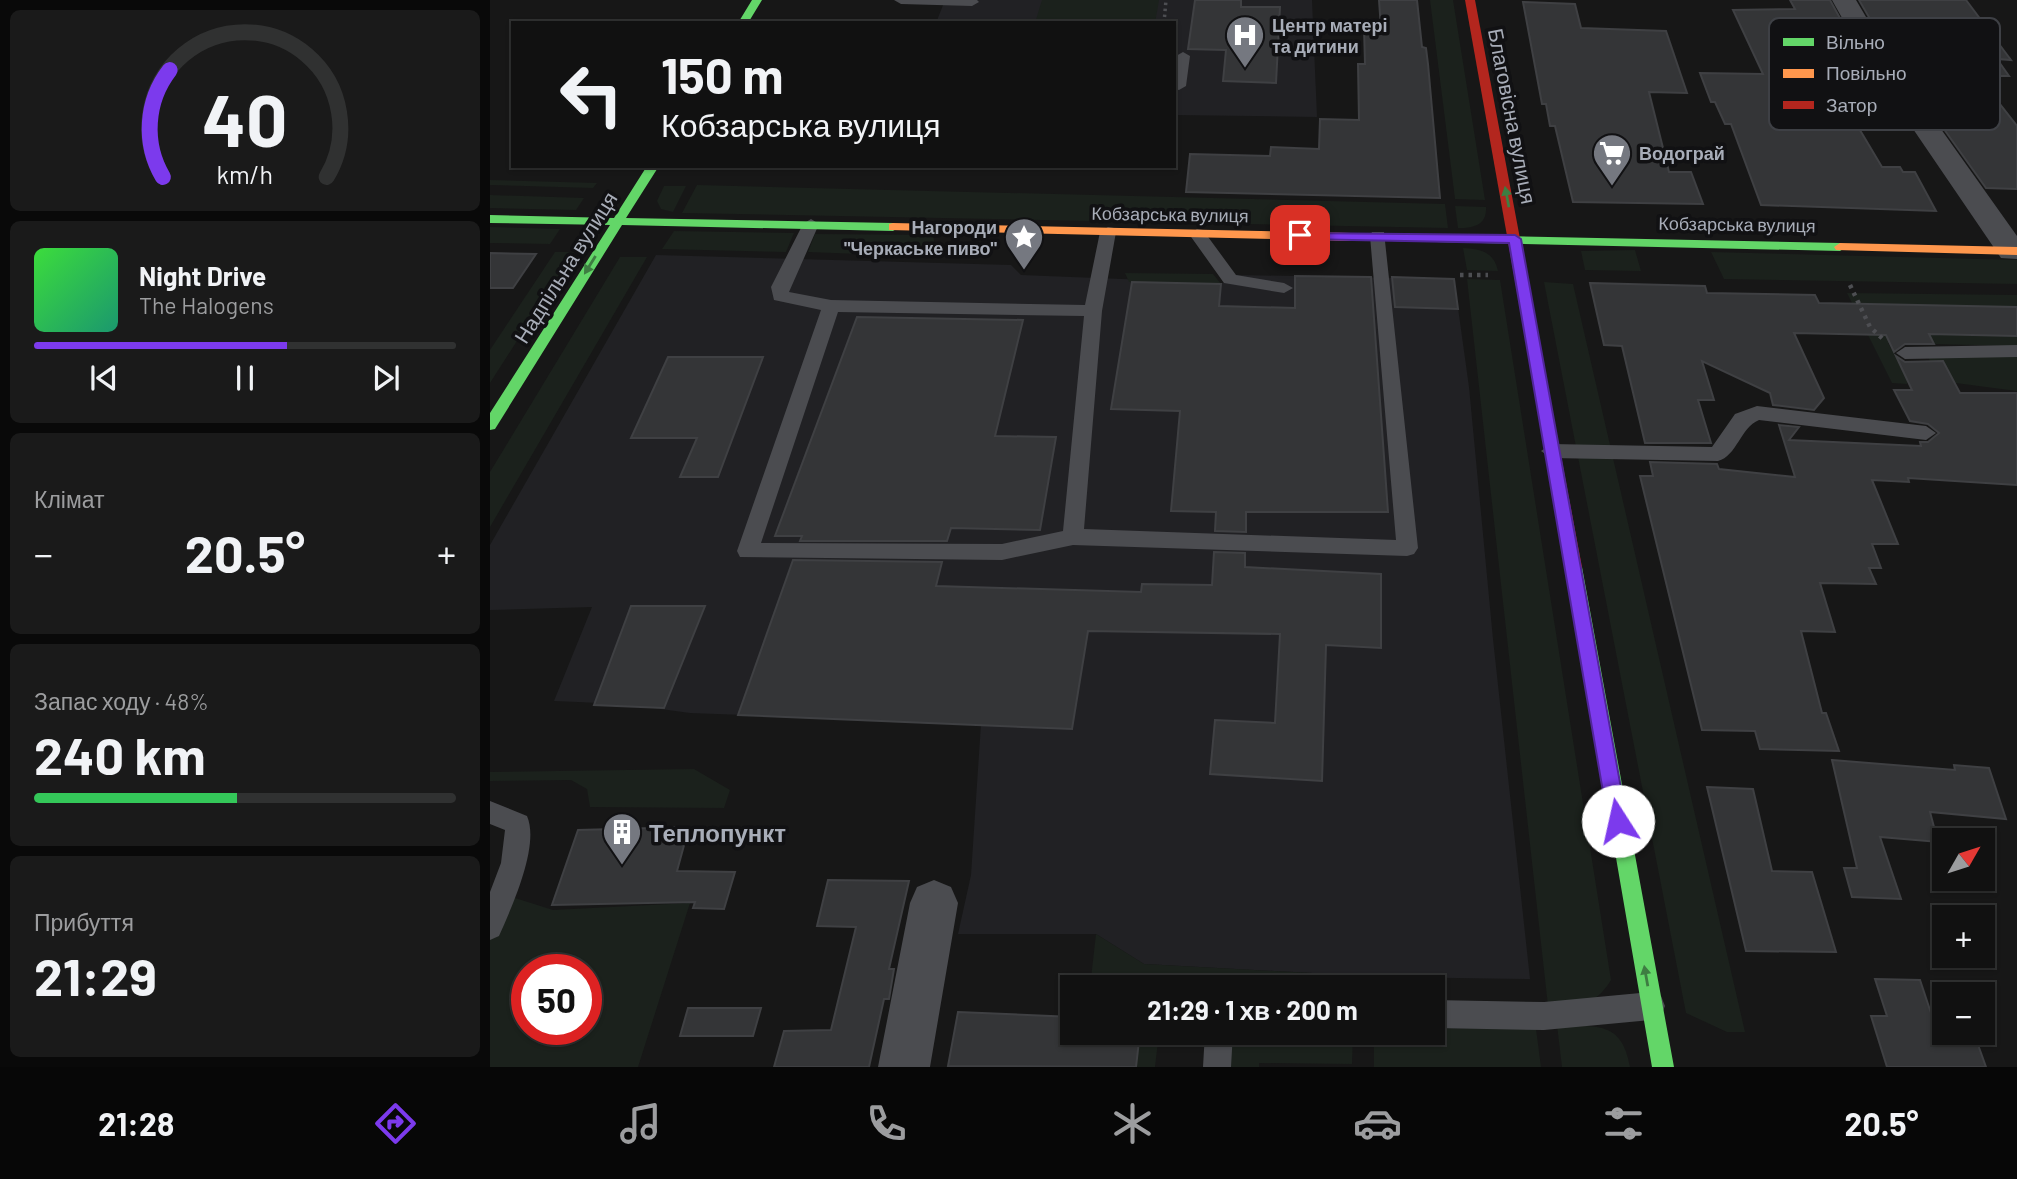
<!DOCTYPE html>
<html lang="uk">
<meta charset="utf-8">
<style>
:root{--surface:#111;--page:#1a1a1a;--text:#f1f3f6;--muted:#9c9d9f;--line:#303131;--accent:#7c3aed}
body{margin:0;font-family:Barlow,sans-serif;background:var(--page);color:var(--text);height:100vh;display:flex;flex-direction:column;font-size:26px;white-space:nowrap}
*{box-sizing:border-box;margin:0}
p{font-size:23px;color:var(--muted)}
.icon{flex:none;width:38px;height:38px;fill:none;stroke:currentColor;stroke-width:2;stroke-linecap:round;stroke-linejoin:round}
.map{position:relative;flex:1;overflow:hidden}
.details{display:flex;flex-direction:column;gap:10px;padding:10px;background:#090909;width:490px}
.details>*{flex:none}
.guide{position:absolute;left:21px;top:21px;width:665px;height:147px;border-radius:0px;box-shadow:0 2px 5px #0004,0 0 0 2px var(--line);background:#111;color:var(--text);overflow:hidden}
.needle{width:46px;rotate:51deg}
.buttons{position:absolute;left:1442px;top:828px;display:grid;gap:14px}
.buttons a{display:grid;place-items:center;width:63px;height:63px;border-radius:0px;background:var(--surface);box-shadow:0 2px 5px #0004,0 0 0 2px var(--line);font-size:35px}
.speed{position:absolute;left:21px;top:954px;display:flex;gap:14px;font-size:35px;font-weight:700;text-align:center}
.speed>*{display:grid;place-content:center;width:91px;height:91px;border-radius:50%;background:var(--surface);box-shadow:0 2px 5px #0004,0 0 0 2px var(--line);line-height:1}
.speed .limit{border:10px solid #d22;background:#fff;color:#111}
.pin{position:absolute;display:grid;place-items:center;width:60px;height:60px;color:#fff;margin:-30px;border-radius:14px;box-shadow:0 4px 10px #0006}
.me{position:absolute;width:77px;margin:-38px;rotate:350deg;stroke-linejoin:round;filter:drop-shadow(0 0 5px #0008)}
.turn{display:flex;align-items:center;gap:24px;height:147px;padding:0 35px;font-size:32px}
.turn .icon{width:91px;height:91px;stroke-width:2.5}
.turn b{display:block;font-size:49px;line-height:60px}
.big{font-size:52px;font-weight:700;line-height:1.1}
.details .widget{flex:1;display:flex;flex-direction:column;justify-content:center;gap:10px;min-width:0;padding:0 24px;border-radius:10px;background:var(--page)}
.details .dial{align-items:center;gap:0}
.dial svg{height:182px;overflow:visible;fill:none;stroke:var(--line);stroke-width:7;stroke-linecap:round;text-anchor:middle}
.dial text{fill:var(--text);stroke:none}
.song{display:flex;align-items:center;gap:21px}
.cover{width:84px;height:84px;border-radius:10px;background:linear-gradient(135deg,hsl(120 70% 55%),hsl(160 70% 35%))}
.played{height:7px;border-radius:4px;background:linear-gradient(90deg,var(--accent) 60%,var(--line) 60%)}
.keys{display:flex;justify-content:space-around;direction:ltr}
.heat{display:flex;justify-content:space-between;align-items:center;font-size:38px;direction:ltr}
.charge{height:10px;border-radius:5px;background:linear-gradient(90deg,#34c759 48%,var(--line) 0)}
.trip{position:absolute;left:570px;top:975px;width:385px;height:70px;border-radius:0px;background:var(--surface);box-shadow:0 2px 5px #0004,0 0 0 2px var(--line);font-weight:700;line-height:70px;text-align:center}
.menu{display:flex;height:112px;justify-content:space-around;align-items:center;background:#070707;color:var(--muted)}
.menu .icon{width:49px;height:49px}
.menu .selected{color:var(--accent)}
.menu b{font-size:32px;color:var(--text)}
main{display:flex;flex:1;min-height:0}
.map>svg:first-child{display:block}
.built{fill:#212124}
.green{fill:#1b211c;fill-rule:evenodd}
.building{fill:#343537;stroke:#3f4043;stroke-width:2}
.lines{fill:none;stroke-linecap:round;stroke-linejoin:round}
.path-far1{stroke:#4d4e52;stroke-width:3.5;stroke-dasharray:2.5 3.5;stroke-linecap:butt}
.path{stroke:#4d4e52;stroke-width:4.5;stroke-dasharray:3.5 5;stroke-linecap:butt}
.lane{fill:#4b4c50;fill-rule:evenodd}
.street{fill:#4b4c50;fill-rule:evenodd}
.fast{fill:#63d668;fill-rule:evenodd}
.slow{fill:#ff974d;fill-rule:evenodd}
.jam{fill:#b3261e;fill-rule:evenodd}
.oneway{fill:#3e7d42}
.route{fill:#7c3aed;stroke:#51269a;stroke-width:2}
.labels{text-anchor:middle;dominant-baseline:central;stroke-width:7;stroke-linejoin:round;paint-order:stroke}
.far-poi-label{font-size:18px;font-weight:bold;fill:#a8adb8;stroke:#111113;text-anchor:start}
.far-street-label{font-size:18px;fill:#a8adb8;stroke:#111113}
.street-label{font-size:21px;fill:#a8adb8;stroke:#111113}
.near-poi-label{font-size:24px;font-weight:bold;fill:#a8adb8;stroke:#111113;text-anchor:start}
.key{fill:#111113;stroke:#3e4045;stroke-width:2}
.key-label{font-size:19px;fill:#a8adb8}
</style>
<main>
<section class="details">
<div class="widget dial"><svg viewBox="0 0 100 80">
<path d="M14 69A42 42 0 1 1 86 69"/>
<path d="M14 69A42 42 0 0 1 17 22" stroke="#7c3aed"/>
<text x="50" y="56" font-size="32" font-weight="700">40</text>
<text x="50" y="72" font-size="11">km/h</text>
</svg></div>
<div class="widget">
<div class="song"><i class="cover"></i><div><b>Night Drive</b><p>The Halogens</p></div></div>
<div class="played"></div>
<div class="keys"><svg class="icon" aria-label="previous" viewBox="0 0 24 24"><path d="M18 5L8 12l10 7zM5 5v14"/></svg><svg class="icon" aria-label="pause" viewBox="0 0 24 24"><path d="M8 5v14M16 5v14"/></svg><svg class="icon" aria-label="next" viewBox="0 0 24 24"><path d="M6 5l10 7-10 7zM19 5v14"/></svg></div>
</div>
<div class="widget"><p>Клімат</p>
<div class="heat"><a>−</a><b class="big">20.5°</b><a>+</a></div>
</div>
<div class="widget"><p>Запас ходу · 48%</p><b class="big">240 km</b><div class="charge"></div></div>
<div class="widget"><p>Прибуття</p><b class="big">21:29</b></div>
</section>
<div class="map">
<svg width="1527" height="1067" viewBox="0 0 1527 1067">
<rect width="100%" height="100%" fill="#171717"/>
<path class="built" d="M455 0H822L827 117 684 115V23H446Z
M166 255 521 265 531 275 733 283 747 275 964 279 979 387 1003 639 1040 979 896 977 654 964 606 934H468L481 875 491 724 200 713 134 704 64 701 102 607 0 610V545Z"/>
<path class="green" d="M552 0H669L665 23H545Z
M940 0H963L995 200 965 199Z
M0 180 107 183 103 188 0 185Z
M207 185 955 204 958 228 192 213Z
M174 186H196L183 212 171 209 167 201Z
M0 195 94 198 86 210 0 208Z
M965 206 996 207C997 225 984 228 968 228Z
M0 227 70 229 60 244 0 243Z
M184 231 304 233 296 252 172 249Z
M325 234 443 235 447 257 318 252Z
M973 248C991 249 1004 252 1008 271L977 270Z
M1145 250 1151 271 1095 270 1091 251Z
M65 252H84L0 383V350Z
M1221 252 1527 260V284L1234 279Z
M130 257H157L0 527V472Z
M635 273 723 274 731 284 639 282Z
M977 279 1010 280 1121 980C1104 1008 1088 1005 1058 1006Z
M1054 282 1083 284 1255 1032H1237L1196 1013Z
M1357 293 1527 295V307L1378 304 1391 333 1527 336V346L1398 343 1417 376V384L1402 383Z
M1527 354V391L1450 381 1438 357Z
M204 769 240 790 234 808 100 807 97 789 81 780 0 781V772Z
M0 897H22L63 910 200 903 148 1067H0ZM37 970H96V1029H37Z
M606 934 654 964 896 977 901 987H600Z
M1067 1025C1106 1027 1132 1020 1140 1067H1072Z
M943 1028 1046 1029 1051 1067H884V1033L943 1032Z
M594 1033H669L665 1067H590Z
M741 1033H863L862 1064 769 1063V1067H735Z"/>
<path class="building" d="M705 0H751V7H790L786 83 733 81 736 50 698 49Z
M889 0H927L932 47 936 48 938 64 950 198 696 192 700 154 780 156 781 147 829 149 830 119 869 120 868 64H875L874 28 891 29Z
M1300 0H1340L1372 58 1408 111 1358 110 1392 167H1410L1413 172H1425L1446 211 1271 205 1241 124H1235L1225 102H1221L1210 73 1273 74 1243 10 1305 9Z
M1369 0H1476L1521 60 1507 59 1519 76H1488L1527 126V189L1496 188 1401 55Z
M1033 2 1085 4 1091 28 1176 31 1197 93 1159 92 1179 172H1201L1213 204 1083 202 1065 126H1060L1056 104H1052Z
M0 253 46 254 23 288H0Z
M805 276 881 277 898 512H756V532L725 531 726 512 681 511 690 411 621 409 642 282 731 284 729 306 805 308Z
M902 277 964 279 968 309 905 307Z
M1100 283 1215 286 1217 293 1325 295 1329 303 1527 307V336L1439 334 1444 344H1415L1404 352 1396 335 1304 333 1334 398 1324 410 1283 405 1280 393 1212 361 1224 400H1208L1221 443H1155L1132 346 1114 345Z
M367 317 533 320 505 436 566 437 550 530 461 528 457 541H310L312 536H285Z
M1406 356 1415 362 1453 361 1470 393H1527V485L1418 478 1419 482 1382 480 1408 544H1382L1391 568H1379L1386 584 1330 583 1345 632 1311 631 1332 713H1336L1349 751 1270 749 1265 731 1212 730 1150 476H1163L1160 462 1227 464 1229 469 1305 477 1289 425 1309 427 1299 440 1431 446 1430 442H1438L1449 433 1438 424 1420 421 1404 390H1422Z
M178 357H273L228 477H190L207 438H141Z
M724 552 755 553V567L891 574V648L836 645 832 781 720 774 725 720 785 723 790 634 598 631 582 729 248 715 303 560 452 562 446 586 651 592 652 584 722 585Z
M141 606H215L174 708 104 705Z
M1342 760 1465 770 1464 765 1499 768 1516 819 1440 812 1448 842 1390 837 1411 899 1362 897 1354 868H1367Z
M1217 787 1263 789 1282 871 1322 872 1346 952 1256 951Z
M199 827 187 871 245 872 234 909 203 908 205 902 62 905 88 830Z
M338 880 419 881 399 969H404L399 999H394L379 1067H284L294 1031 341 1030 366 927 327 926Z
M607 976 655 978 654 987H606Z
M1385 979 1430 980 1442 1016H1454V1032H1477L1486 1039 1496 1067H1397L1381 1016H1397Z
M198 1008H271L263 1036H190Z
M468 1012 583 1017V1032H650L646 1067 458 1066Z"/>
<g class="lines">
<path class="path-far1" d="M674 23 676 0"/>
<path class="path" d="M970 275H998
M1360 285 1380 327 1394 340"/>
<path class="lane" d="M404 0H487L489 2 482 6 411 4Z
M693 52 700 56 696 86 689 90 684 89 686 56Z
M321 219 329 224 299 292 341 300 595 305 610 232 618 227 624 228 626 232 612 311 594 529 906 540 880 236 882 232H894L928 548 924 554 917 556 583 545 512 560 250 557 247 551 331 310 284 300 281 287 313 224ZM348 312 594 316 573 531 512 544 271 543Z
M707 229 713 230 746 275 794 283 803 288 794 293 734 283 699 234Z
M1527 345V357L1415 359 1406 353 1415 347Z
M1267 406 1436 426 1446 433 1436 440 1269 420C1250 428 1247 456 1228 461L1061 458 1051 451 1061 444 1222 447 1245 414Z
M0 801 37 816C50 845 22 907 9 936L0 940V892L11 863 15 830 0 824Z
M1161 992 1171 996 1175 1006 1171 1016 1161 1020 1054 1030 943 1028V1000L1054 1002Z
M715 1032H743L741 1067H713Z"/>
<path class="street" d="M1342 0H1366L1399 56 1527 236V259L1511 258 1374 57Z
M444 880 461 887 468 903 440 1067H388L420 903 427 887Z"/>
<path class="fast" d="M262 0H272L258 23H248Z
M157 166H169L136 218 403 223 409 227 403 231 132 225 5 429 0 430V413L120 225 0 223V215L124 218Z
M861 233 1350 243 1356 247 1350 251 857 240V234Z
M1084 561 1090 563 1092 567 1184 1067H1162L1076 567 1078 563Z"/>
<path class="slow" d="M403 223 861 233 867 237 861 241 399 230V224Z
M1350 243 1527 247V255L1346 250 1344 247Z"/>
<path class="jam" d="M975 0H985L1092 567 1090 571H1078L1076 567Z"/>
</g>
<defs><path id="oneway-solid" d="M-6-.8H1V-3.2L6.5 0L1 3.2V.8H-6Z" transform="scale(1.75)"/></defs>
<g class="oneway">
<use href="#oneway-solid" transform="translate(1017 197) rotate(-101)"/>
<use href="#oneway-solid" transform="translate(100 265) rotate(122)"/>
<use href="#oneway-solid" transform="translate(1156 976) rotate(-100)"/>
</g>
<path class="route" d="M806 233 1025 235 1031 239 1137 821 1134 827 1128 830 1121 827 1118 821 1019 243 810 239 804 235Z"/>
<defs>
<g id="hospital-pin" transform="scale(2.0125)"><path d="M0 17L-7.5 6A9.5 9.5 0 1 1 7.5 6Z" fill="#757880" stroke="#111113"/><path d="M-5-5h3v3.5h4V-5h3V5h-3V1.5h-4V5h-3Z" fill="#fff"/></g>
<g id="supermarket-pin" transform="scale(2.0125)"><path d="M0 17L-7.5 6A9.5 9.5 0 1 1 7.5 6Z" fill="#757880" stroke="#111113"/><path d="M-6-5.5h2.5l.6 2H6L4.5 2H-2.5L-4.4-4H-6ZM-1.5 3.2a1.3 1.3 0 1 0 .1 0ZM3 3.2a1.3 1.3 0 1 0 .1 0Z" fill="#fff"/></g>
<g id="sight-pin" transform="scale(2.0125)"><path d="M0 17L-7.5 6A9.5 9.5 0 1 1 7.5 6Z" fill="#757880" stroke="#111113"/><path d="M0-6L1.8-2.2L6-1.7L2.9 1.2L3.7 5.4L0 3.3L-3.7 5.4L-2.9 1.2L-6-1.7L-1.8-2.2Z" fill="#fff"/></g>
<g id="building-pin" transform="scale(2.0125)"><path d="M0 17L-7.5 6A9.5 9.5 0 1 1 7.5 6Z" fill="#757880" stroke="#111113"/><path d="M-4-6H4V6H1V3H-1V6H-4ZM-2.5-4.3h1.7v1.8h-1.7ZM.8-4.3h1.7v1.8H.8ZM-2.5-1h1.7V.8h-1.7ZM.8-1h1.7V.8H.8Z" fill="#fff"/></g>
</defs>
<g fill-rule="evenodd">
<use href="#hospital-pin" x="755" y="35"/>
<use href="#supermarket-pin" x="1122" y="153"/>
<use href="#sight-pin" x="534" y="237"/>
<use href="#building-pin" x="132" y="832"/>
</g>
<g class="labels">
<g class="far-poi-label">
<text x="782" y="25">Центр матері<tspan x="782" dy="21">та дитини</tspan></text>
<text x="1149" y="153">Водограй</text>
<text x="507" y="227" text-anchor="end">Нагороди<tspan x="507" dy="21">"Черкаське пиво"</tspan></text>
</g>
<g class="far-street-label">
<text transform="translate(680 214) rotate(1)">Кобзарська вулиця</text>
<text transform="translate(1247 224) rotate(1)">Кобзарська вулиця</text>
</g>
<g class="street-label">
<text transform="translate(1023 116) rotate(79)">Благовісна вулиця</text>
<text transform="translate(75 267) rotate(-58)">Надпільна вулиця</text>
</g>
<g class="near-poi-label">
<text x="159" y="832">Теплопункт</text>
</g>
</g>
<rect x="1279" y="18" width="231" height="112" rx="10" class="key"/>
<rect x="1293" y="38" width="31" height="8" fill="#63d668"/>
<rect x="1293" y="69" width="31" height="9" fill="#ff974d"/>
<rect x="1293" y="101" width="31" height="8" fill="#b3261e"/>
<g class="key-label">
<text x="1336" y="49">Вільно</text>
<text x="1336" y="80">Повільно</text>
<text x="1336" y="112">Затор</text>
</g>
</svg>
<div class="buttons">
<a><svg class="needle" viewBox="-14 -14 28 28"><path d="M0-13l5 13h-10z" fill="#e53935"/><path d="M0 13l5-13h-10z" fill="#9c9d9f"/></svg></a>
<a>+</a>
<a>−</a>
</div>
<div class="speed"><div class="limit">50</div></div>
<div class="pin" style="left:810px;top:235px;background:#d93025"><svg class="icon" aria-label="arrive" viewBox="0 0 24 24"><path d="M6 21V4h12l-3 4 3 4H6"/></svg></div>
<svg class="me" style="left:1128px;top:821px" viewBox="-20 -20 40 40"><circle r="19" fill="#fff"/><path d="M0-13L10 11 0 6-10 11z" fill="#7c3aed"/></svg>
<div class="trip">21:29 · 1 хв · 200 m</div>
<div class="guide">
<div class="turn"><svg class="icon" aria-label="left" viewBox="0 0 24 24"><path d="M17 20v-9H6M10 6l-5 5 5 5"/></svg><div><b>150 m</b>Кобзарська вулиця</div></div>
</div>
</div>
</main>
<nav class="menu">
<b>21:28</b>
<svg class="icon selected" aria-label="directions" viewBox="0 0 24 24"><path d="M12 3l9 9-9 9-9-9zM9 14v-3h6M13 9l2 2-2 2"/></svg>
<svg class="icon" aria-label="music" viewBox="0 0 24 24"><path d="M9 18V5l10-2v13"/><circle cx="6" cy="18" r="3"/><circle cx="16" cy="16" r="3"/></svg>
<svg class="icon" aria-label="phone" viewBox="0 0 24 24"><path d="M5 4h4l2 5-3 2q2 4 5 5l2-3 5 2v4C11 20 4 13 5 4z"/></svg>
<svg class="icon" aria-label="climate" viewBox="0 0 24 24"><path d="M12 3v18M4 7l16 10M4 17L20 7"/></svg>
<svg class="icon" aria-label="car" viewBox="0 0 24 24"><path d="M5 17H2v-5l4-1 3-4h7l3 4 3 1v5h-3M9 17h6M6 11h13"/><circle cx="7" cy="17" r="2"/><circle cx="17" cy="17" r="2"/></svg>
<svg class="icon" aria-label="filters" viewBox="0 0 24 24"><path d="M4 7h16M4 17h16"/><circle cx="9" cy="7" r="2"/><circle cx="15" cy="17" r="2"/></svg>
<b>20.5°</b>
</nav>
